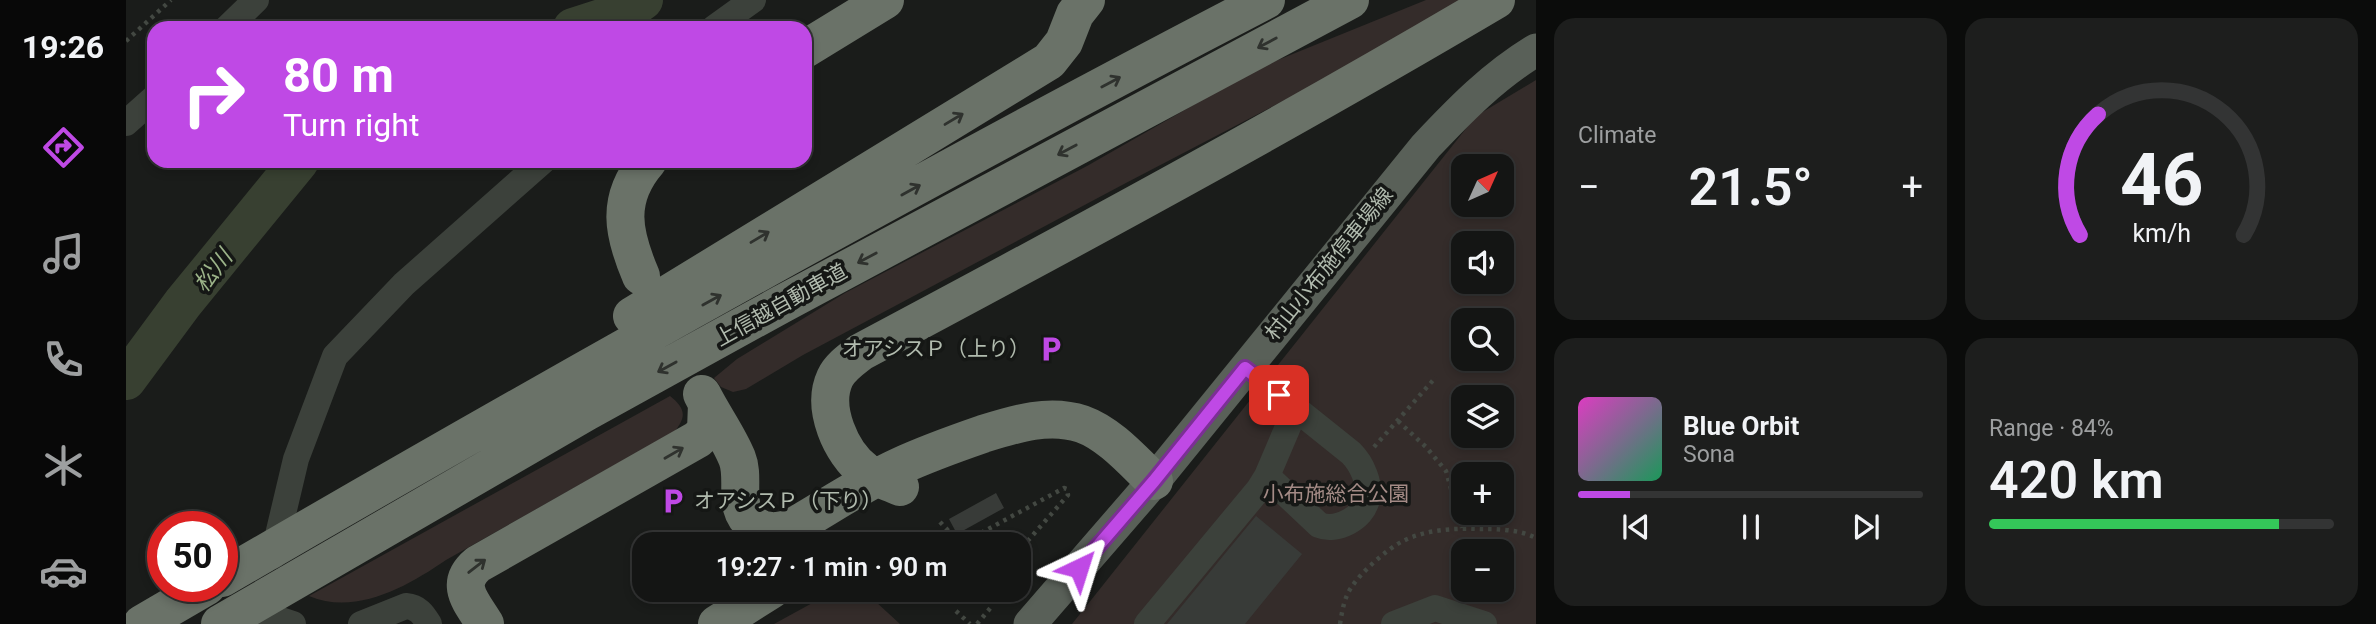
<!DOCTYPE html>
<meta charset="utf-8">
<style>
:root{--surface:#141514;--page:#1d1e1d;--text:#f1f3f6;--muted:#9d9fa0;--line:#333434;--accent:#bf49e5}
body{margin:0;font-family:Roboto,"Noto Sans JP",sans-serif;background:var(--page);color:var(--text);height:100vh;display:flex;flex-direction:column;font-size:26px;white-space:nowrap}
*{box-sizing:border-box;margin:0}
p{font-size:23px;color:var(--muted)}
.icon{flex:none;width:38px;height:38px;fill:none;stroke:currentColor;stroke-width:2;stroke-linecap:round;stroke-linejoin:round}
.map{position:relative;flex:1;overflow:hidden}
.panel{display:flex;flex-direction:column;gap:18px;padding:18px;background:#0b0c0b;width:840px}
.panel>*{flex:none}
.banner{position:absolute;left:21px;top:21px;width:665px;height:147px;border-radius:21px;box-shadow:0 4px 10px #0003,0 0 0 2px var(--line);background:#bf49e5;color:#fff;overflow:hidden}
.needle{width:46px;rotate:45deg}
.tools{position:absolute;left:1325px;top:154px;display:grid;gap:14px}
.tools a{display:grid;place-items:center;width:63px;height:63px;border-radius:14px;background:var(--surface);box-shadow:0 4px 10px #0003,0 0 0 2px var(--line);font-size:35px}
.speed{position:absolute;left:21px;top:511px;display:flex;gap:14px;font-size:35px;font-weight:700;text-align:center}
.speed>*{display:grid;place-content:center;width:91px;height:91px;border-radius:50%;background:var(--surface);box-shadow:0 4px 10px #0003,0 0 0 2px var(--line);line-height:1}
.speed .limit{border:10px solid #d22;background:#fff;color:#111}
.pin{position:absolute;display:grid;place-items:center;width:60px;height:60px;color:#fff;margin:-30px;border-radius:14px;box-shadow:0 4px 10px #0006}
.me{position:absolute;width:77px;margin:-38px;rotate:41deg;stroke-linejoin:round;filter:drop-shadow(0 0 5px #0008)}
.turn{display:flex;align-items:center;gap:24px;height:147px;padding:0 21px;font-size:32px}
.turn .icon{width:91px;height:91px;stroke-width:2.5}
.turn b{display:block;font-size:49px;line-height:60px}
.big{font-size:52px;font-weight:600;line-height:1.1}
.panel .tile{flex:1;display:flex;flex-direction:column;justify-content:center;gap:10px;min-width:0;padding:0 24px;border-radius:21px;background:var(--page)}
.panel .dial{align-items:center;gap:0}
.dial svg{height:182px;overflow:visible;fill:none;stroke:var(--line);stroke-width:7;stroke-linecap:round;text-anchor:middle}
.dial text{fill:var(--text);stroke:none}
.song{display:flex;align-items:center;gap:21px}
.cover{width:84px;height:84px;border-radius:10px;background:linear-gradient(135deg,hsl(310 70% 55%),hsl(150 70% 35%))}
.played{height:7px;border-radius:4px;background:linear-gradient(90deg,var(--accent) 15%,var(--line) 15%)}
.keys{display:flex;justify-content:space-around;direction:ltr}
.heat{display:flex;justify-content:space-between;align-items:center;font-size:38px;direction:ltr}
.charge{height:10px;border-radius:5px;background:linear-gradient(90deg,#34c759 84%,var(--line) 0)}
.panel .tiles{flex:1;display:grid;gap:18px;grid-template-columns:repeat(2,1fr)}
.trip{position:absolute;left:506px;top:532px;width:399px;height:70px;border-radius:21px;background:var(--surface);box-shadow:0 4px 10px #0003,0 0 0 2px var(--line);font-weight:600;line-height:70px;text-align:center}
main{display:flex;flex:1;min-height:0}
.dock{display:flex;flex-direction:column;width:126px;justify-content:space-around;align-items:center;background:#080808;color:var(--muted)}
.dock .icon{width:49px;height:49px}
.dock .on{color:var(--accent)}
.dock b{font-size:32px;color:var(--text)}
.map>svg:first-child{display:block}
.green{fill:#342c2a;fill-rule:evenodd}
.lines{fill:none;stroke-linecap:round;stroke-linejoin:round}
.river{stroke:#384031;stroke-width:40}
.building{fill:#383b38}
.path{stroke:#434842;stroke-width:4.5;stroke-dasharray:3.5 5;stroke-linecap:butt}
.minor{stroke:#3c413b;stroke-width:26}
.major{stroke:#596058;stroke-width:33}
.highway{stroke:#6a7268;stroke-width:38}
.oneway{stroke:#2f322e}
.route-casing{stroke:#7c2f95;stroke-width:18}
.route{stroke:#bf49e5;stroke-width:12}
.labels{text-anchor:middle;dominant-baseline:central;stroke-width:7;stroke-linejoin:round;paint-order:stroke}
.street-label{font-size:21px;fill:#b1bbae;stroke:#151715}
.poi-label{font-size:21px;fill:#b1bbae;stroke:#151715;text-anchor:end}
.park-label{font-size:21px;fill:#a48b86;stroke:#151715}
.water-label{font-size:23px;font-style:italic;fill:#9bb388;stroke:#151715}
</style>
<main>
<nav class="dock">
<b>19:26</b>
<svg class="icon on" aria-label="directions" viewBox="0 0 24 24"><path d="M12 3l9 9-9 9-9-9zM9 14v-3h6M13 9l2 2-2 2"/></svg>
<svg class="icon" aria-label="music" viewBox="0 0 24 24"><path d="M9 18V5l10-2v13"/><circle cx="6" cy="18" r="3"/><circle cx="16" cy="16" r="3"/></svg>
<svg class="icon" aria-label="phone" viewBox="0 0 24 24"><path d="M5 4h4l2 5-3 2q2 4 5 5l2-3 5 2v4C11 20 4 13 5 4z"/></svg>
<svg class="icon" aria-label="climate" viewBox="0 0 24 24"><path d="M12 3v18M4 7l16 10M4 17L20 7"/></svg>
<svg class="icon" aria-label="car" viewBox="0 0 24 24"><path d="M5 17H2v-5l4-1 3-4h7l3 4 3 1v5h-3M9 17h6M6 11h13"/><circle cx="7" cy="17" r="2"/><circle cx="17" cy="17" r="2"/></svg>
</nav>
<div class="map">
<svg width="1410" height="624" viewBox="0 0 1410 624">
<rect width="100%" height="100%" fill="#1a1c1a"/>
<path class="green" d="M1300 0H1350L998 184 677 355 620 389 607 392 595 387 588 378 611 359 719 293 961 166 1132 68Z
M1410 80V624H946L1350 116ZM1337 166H1376V205H1337ZM1337 243H1376V282H1337ZM1337 320H1376V359H1337ZM1337 397H1376V436H1337ZM1337 474H1376V513H1337ZM1337 551H1376V590H1337Z
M544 396C559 408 561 416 549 431L320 560C282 586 230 616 183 596Z
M710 590H737L774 624H648Z"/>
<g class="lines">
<path class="river" d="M447 28 503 10 517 0
M0 380 57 303 173 161"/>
</g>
<path class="building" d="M870 493 878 508 831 534 823 519Z
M1130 516 1176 554 1119 624H1041Z"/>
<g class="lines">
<path class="path" d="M0 41 45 0
M1272 421 1300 447 1320 471 1336 528
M1248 447 1310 377
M814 522 832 541 842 540 938 488 941 489 942 495 892 552
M830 611 844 624
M851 624 866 606 865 590
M1214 624C1216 612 1218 598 1225 588 1234 573 1261 549 1277 541 1301 529 1330 528 1357 529 1374 529 1395 530 1410 538"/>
<path class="minor" d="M101 28 130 0
M588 28 627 0
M0 123 28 98
M1119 368 1225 453C1236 464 1245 484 1241 499 1237 519 1210 532 1193 525L1141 476
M147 556 170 459 209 356 278 284 417 161
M144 624 152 619 167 624
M235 624 280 606C292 607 297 614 303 624
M1021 624 1133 489 1141 476 1170 408
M1268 624 1309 608 1358 624"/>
<path class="major" d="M904 624 1028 481 1300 146C1334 110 1367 76 1410 50"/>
<path class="highway" d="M679 49 759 0
M515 276C497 234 489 199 522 161
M506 316 923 61 938 42 949 14 960 0
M576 394C587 416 602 436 611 458 620 480 605 509 628 525 640 533 651 532 665 528 700 508 735 484 772 467 800 454 828 444 857 434 889 424 923 413 956 424 984 434 1007 461 1028 481
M774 487C763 482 749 478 739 471 715 453 695 408 709 378 714 367 726 359 735 352 949 238 1162 123 1370 0
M96 578C440 378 787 183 1140 0
M16 624 81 586
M94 624 460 412 656 304 1224 0
M359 624C346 602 327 585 352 564L572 439 580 430 581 404
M591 624 645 590"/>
</g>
<defs><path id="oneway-shaft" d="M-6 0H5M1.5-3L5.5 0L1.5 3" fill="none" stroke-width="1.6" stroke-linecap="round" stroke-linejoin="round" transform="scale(1.75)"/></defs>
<g class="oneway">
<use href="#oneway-shaft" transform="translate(1141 43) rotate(152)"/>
<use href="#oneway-shaft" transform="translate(985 82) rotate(-28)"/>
<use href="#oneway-shaft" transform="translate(828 119) rotate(-31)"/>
<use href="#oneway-shaft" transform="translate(941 150) rotate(152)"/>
<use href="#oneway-shaft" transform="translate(785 190) rotate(-29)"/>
<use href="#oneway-shaft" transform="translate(634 237) rotate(-31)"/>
<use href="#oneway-shaft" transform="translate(741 258) rotate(152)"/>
<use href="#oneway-shaft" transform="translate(586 300) rotate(-29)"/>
<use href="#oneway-shaft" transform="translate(541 367) rotate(151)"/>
<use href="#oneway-shaft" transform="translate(548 453) rotate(-30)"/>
<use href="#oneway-shaft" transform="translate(351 566) rotate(-38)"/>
</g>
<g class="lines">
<g class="route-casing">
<path id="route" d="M953 568 1028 481 1119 368 1153 395"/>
</g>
<use href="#route" class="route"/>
</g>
<defs>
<g id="parking-bare" transform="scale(2.1)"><path d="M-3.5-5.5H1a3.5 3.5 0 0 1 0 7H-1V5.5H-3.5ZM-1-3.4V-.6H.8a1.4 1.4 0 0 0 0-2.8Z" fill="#bf49e5" stroke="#151715" stroke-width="2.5" paint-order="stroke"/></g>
</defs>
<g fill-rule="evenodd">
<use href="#parking-bare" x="925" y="349"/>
<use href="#parking-bare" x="547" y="501"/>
</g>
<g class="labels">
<g class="street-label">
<text transform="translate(1203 264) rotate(-51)">村山小布施停車場線</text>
<text transform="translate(655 305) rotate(-29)">上信越自動車道</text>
</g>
<g class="poi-label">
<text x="904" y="349">オアシスＰ（上り）</text>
<text x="568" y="501" text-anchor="start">オアシスＰ（下り）</text>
</g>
<g class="park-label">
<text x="1210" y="494">小布施総合公園</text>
</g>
<g class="water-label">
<text transform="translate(87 271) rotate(-52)">松川</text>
</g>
</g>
</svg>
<div class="tools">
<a><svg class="needle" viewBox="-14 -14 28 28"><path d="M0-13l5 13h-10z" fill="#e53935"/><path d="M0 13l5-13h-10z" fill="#9d9fa0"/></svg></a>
<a><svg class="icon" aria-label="sound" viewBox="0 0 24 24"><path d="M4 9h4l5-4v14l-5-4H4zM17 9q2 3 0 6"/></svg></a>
<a><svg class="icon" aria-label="search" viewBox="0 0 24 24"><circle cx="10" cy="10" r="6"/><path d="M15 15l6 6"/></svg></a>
<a><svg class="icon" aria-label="layers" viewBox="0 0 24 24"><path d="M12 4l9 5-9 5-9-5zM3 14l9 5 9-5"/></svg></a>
<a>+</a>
<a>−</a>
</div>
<div class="speed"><div class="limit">50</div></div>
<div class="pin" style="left:1153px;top:395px;background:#d93025"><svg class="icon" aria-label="arrive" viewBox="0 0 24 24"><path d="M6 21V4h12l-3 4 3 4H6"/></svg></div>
<svg class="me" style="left:953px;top:568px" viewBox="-20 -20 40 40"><path d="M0-17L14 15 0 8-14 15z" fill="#bf49e5" stroke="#fff" stroke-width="4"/></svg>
<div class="trip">19:27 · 1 min · 90 m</div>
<div class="banner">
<div class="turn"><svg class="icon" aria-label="right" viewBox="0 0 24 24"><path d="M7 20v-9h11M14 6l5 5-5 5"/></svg><div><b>80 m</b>Turn right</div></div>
</div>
</div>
<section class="panel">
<div class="tiles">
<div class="tile"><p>Climate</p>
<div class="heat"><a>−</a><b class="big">21.5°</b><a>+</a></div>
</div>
<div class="tile dial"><svg viewBox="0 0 100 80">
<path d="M14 69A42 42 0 1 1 86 69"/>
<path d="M14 69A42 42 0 0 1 22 16" stroke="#bf49e5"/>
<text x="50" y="56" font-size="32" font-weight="700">46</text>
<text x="50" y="72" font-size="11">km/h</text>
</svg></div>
<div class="tile">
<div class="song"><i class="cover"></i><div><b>Blue Orbit</b><p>Sona</p></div></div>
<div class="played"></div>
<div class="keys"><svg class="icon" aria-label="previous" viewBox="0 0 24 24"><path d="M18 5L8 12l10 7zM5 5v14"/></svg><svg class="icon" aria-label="pause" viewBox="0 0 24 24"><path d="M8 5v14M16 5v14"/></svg><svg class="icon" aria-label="next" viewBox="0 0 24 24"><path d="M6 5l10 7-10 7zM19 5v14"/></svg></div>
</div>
<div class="tile"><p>Range · 84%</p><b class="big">420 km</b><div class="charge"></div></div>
</div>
</section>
</main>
